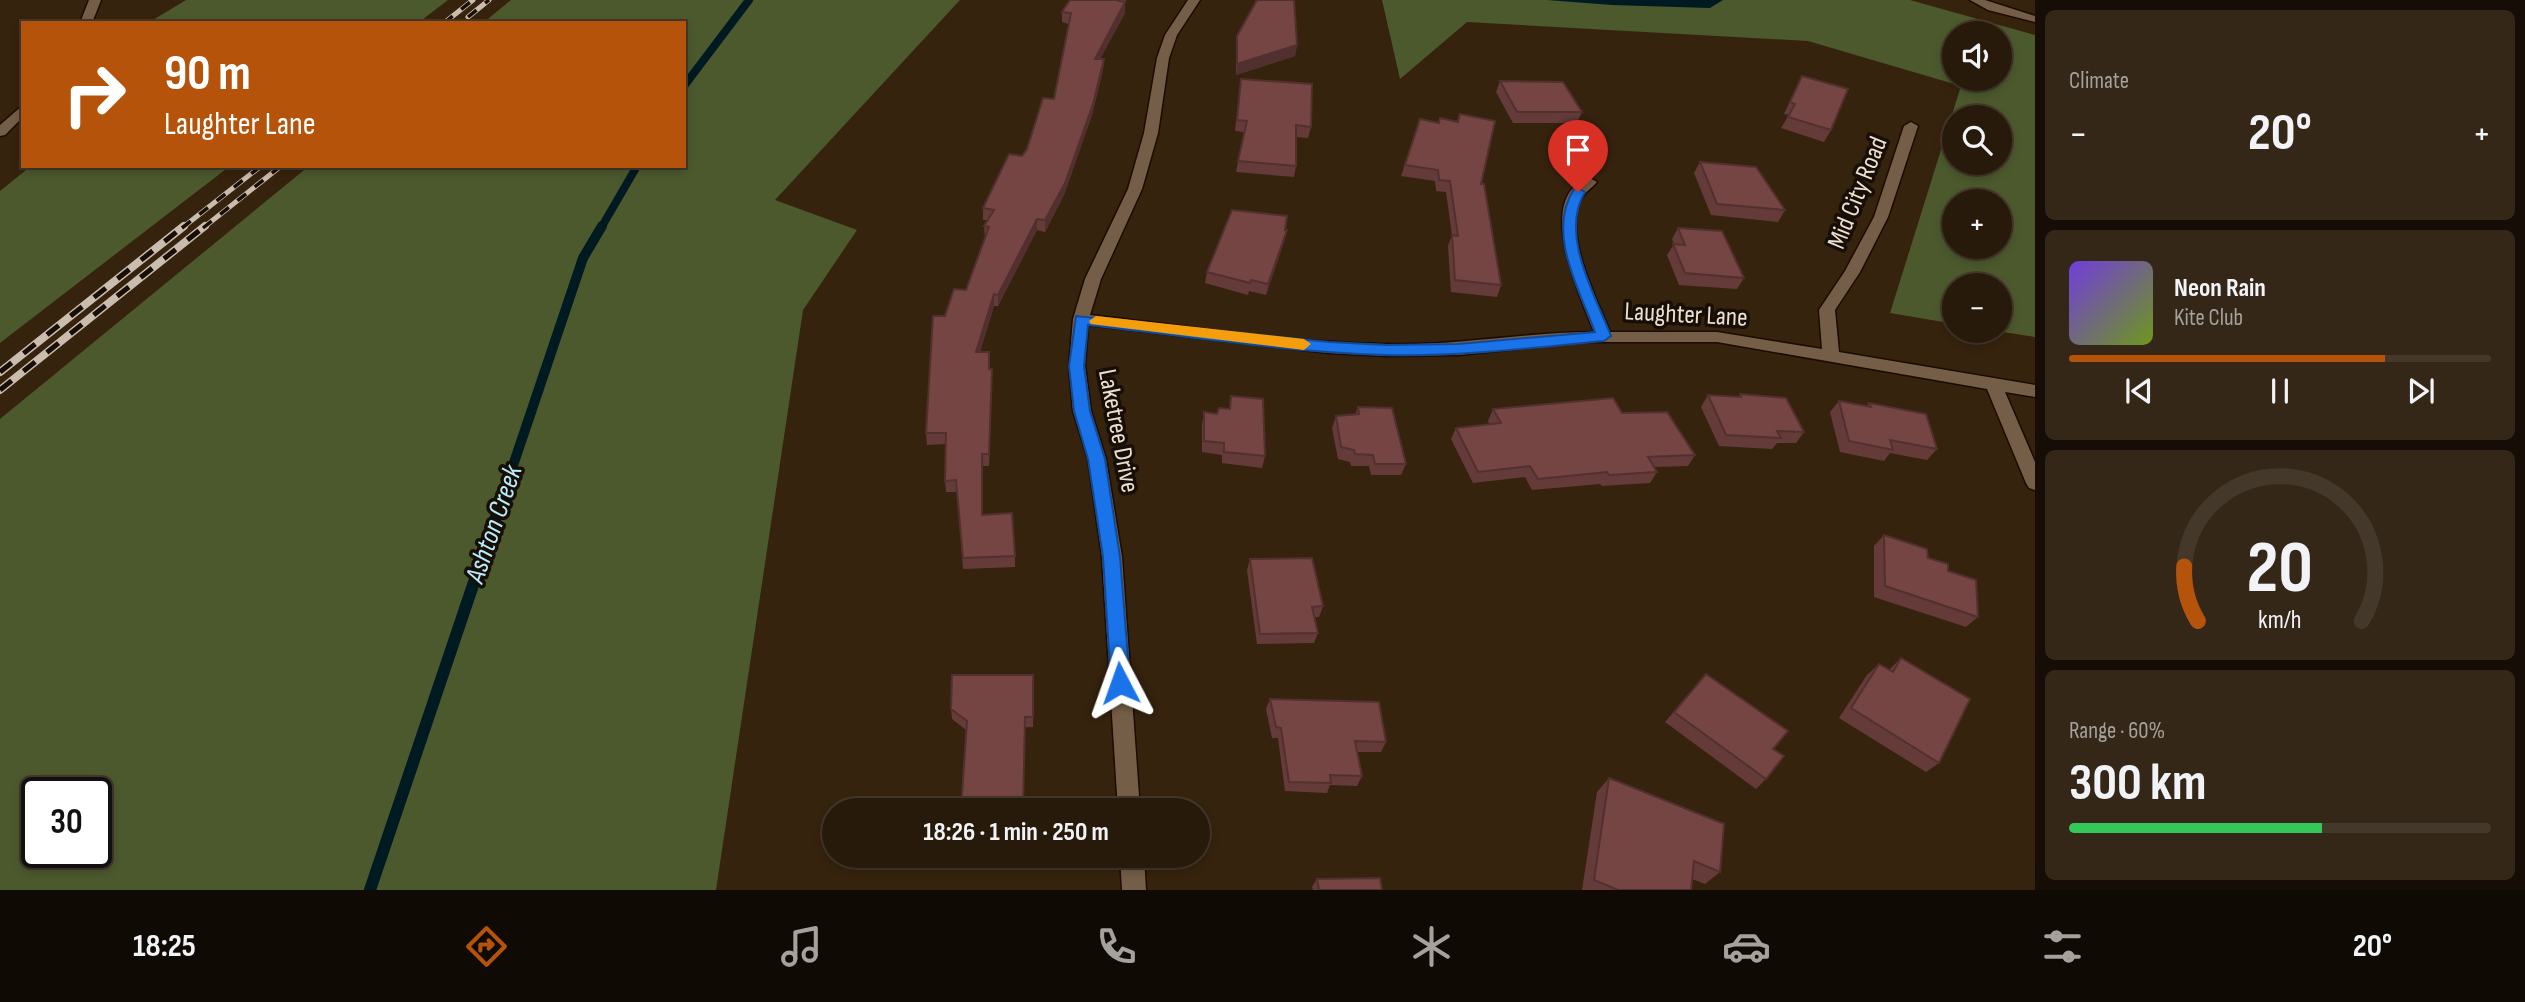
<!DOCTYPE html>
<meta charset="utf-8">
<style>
:root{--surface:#281a0a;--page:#342718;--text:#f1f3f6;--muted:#a5a19c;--line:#44382b;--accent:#b45309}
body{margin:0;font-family:"Sofia Sans Condensed",sans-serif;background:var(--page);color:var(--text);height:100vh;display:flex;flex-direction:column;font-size:26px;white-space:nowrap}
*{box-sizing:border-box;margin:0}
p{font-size:23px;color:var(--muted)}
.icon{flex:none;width:38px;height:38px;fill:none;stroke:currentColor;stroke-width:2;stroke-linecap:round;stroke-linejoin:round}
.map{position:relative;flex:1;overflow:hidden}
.drawer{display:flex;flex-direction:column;gap:10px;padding:10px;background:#160e06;width:490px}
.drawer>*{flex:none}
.top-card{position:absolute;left:21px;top:21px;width:665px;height:147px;border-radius:0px;box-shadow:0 4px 10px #0003,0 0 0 2px var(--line);background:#b45309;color:#fff;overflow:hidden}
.tools{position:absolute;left:1942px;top:21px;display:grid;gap:14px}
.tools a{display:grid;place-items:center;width:70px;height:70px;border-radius:50%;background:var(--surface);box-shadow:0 4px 10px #0003,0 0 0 2px var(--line);font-size:35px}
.speed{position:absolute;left:21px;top:777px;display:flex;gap:14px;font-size:35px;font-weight:700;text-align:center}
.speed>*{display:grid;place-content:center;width:91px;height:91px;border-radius:50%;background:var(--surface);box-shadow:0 4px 10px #0003,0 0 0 2px var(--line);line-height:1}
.speed .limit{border:4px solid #111;border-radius:10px;background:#fff;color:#111}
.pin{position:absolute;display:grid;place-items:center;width:60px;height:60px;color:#fff;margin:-72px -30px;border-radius:50% 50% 50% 0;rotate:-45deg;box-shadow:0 0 7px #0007}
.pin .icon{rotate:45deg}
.me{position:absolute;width:77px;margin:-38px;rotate:356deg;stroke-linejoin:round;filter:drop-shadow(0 0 5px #0008)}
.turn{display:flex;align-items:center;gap:24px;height:147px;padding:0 28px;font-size:32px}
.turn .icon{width:91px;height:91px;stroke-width:2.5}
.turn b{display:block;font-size:49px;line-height:60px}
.big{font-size:52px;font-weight:700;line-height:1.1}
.drawer .tile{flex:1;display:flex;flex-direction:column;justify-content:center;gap:10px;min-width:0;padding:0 24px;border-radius:10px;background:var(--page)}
.drawer .dial{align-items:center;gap:0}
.dial svg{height:182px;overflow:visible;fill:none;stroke:var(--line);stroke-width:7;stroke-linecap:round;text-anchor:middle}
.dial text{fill:var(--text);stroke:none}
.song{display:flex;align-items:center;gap:21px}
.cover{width:84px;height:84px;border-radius:10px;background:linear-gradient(135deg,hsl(260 70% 55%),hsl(80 70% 35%))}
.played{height:7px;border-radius:4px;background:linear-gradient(90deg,var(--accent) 75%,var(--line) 75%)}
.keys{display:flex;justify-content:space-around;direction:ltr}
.heat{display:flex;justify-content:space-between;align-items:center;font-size:38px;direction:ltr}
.charge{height:10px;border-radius:5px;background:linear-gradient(90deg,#34c759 60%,var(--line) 0)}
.trip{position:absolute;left:822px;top:798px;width:388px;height:70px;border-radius:35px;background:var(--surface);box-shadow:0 4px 10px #0003,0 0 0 2px var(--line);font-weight:700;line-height:70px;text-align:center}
.tab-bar{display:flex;height:112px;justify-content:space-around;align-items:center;background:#100a04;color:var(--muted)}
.tab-bar .icon{width:49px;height:49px}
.tab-bar .on{color:var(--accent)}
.tab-bar b{font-size:32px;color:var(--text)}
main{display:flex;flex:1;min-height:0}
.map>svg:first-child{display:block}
.forest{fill:#4c592d;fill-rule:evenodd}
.water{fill:#001a22}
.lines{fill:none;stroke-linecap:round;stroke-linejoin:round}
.stream-far2{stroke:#001a22;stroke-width:8}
.stream-far1{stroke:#001a22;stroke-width:10}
.stream{stroke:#001a22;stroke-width:12}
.minor-casing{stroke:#1d0b00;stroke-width:3}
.minor{fill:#755e48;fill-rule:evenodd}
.rail-far1-casing{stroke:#cbbdae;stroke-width:5}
.rail-casing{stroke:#cbbdae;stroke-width:8}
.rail-far1{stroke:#170e06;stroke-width:3.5;stroke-dasharray:11;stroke-linecap:butt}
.rail{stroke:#170e06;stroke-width:5;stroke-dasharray:15;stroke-linecap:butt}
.wall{fill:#653b3a}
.shaded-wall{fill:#52302f}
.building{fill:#754543;stroke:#52302f;stroke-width:2}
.route{fill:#1a73e8;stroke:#114b97;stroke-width:2}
.slow{fill:#f59e0b}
.labels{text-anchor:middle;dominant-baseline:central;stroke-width:7;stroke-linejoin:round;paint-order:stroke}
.street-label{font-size:26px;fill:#ede0d3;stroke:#170e06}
.water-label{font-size:28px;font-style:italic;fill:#b7ecfc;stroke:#170e06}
</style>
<main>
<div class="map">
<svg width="2035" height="890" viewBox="0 0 2035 890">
<rect width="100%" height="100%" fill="#36230e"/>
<path class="forest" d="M186 0H448L418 23H148Z
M511 0H960L775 200 857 230 803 310 716 890H0V419L309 166H684V23H483ZM37 793H96V852H37Z
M1382 0H1910L2035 35V337L1996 331H2000V285H1955V324L1890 313 1961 86 1808 41 1467 22 1400 79ZM1955 33H2000V79H1955ZM1955 117H2000V163H1955ZM1955 201H2000V247H1955Z
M31 166H230L0 343V191Z"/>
<path class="water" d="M1547 0H1723L1710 8 1612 5Z"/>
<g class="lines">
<path class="stream-far2" d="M684 86 749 0
M601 228 637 166"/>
<path class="stream-far1" d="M495 519 583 258 602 226"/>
<path class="stream" d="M370 890 496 517"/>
<g class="minor-casing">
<path id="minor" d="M89 0H101L92 23H80Z
M1188 0H1200L1177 35 1169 58 1158 133 1142 189 1101 279 1090 315C1188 326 1288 343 1387 344 1457 346 1525 332 1594 332 1581 297 1532 195 1590 178L1597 182C1591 189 1582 194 1579 203 1566 240 1596 297 1610 332H1717L1822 349 1819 310 1845 271 1874 217 1904 126 1911 122 1918 126 1888 217 1860 272 1835 310 1839 352 2035 385V397L2005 392 2035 462V490L2029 488 2026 483 1987 389 1717 342H1584L1458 355 1387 356 1329 353 1088 325 1085 366 1091 411 1106 459 1122 557 1140 810H1118L1102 557 1088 459 1073 411 1069 366 1073 319 1085 279 1128 189 1144 133 1157 58 1165 35Z
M1970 0H1985L2035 16V22L1988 10Z
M23 105V117L5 135 0 136V125Z
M1120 856H1144L1146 890H1122Z"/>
</g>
<use href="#minor" class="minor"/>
<g class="rail-far1-casing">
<path id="rail-far1" d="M468 17 489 0
M444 23 473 0
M182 228 261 166
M203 228 281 166"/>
</g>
<g class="rail-casing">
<path id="rail" d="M0 372 184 226
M0 390 205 226"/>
</g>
<use href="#rail-far1" class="rail-far1"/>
<use href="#rail" class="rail"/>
</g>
<path class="wall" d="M1070 0H1126L1125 2V13L1100 59H1104L1103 70 1092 115 1064 195 1045 232 1037 230 998 306H994L980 352 989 369 992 380 989 466H983V515L1015 556V567L963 569 957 492H946L945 481 946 444 927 445 926 433 945 316 966 290 985 237 984 226 988 220H983V208L1027 149 1054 99 1069 24 1062 22V12Z
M1237 36 1297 45 1295 56 1236 75V47Z
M1802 76 1831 130 1824 142 1781 128 1789 115 1784 114Z
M1241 79 1311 127 1308 138 1296 137V166L1294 177 1236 172 1244 132 1235 131Z
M1500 81 1582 112 1577 123H1513L1496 92Z
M1460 114 1481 184 1501 285 1497 297 1451 292 1448 246 1452 235 1446 192 1436 191 1435 181 1401 176 1420 119 1439 123 1457 121Z
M1700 162 1785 210 1778 222 1711 215 1694 173Z
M1678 228 1744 278 1737 289 1679 285 1667 255 1674 244 1672 239Z
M1285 230 1284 242 1266 295 1249 291 1248 295 1205 283 1207 272Z
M1740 394 1804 432 1796 443H1777L1772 449 1719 446 1701 407 1708 395 1739 397Z
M1231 396 1265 456 1262 468 1222 463V455L1202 452V424L1204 412 1217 414 1229 409Z
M1839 401 1867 406 1869 403 1937 449 1927 460 1890 453 1884 461 1840 452 1830 412Z
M1358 407 1406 464 1401 475H1371L1369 466H1351L1350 462 1338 459 1332 428 1336 416 1355 415Z
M1493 409 1622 413 1695 455 1688 466 1654 467 1657 472 1650 483 1602 486 1600 484 1532 490 1525 477 1473 483 1451 439 1456 428 1490 425 1488 421Z
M1884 535 1928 558 1948 571 1978 617 1966 627 1874 597V546Z
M1250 559 1323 606 1319 617H1315L1318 633 1314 643 1257 644 1247 570Z
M1901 658 1939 763 1926 772 1839 718 1867 675 1879 664 1889 670Z
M1706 674 1773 749 1766 779 1756 789 1665 722Z
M1033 675V727L966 730 952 719 951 709Z
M1270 699 1386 742 1381 752H1357L1362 776 1357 786 1330 785 1327 793 1285 791 1278 738H1272L1266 709Z
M1609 778 1720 872 1705 884 1692 879 1691 890H1582L1597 792Z
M1317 879 1382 890H1313L1312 887Z"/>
<path class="shaded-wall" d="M1125 2V13L1094 70 1095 59Z
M1297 45 1295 56 1236 75 1237 64Z
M1104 59 1103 70 1092 115 1064 195 1045 232V220Z
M1037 219V230L998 306V295Z
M1287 230 1284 242 1266 295 1268 284Z
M994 294V306L976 363V352Z
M992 369V380L989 466V454Z"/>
<path class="building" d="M1070 0H1120L1119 1 1125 2 1095 59H1104L1093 104 1065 183 1045 220 1037 219 998 295 994 294 976 352H989V369H992L989 454H982V515L1012 513 1015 556 963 558 956 480 945 481 946 433H926L933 316H945L954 289 966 290 989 227 984 226 994 210 983 208 1009 154 1022 156 1027 149 1043 98 1054 99 1071 13 1062 12Z
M1257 0H1294L1297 45 1237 64V36Z
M1802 76 1848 89 1831 130 1788 117 1795 104 1790 102Z
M1241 79 1312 84 1311 127 1296 125V166L1238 161 1247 121 1237 120Z
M1500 81 1563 82 1582 112H1517Z
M1460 114 1495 121 1481 184H1484L1501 285 1455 280 1452 235 1458 236 1450 181 1439 180 1438 170 1405 165 1420 119 1439 123 1440 118 1458 122Z
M1700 162 1756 167 1785 210 1717 204Z
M1232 210 1287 216 1285 230H1287L1268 284 1251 280 1250 283 1207 272Z
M1678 228 1722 231 1744 278 1685 273 1673 244 1685 245Z
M1740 394 1786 398 1804 432 1777 431 1781 438 1726 435 1708 395 1741 397Z
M1231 396 1263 399 1265 456 1224 452V443L1204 441V412L1217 414 1219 408 1230 409Z
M1613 398 1622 413 1667 412 1695 455 1648 457 1657 472 1609 475 1607 472 1538 479 1530 466 1478 472 1456 428 1501 423 1493 409Z
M1839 401 1871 407 1869 403 1926 414 1937 449 1890 440 1893 450 1849 441Z
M1358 407 1392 408 1406 464H1375L1373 455 1355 454 1354 450 1341 447 1336 416 1359 414Z
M1884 535 1927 549 1928 558 1948 564V571L1976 580 1978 617 1885 586Z
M1312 558 1323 606 1312 607 1318 633 1260 634 1250 559Z
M1901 658 1970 699 1939 763 1851 708 1879 664 1893 672Z
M1706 674 1788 731 1773 749 1784 756 1766 779 1674 712Z
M952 675H1033V717H1025L1023 810H961L967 721 951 709Z
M1270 699 1379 702 1386 742 1355 741 1362 776 1330 775 1331 783 1289 782 1281 728 1276 727Z
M1609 778 1724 824 1720 872 1694 861 1691 890H1618L1594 880Z
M1380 878 1382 890H1319L1317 879Z"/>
<path class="route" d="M1578 188 1585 192C1559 234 1595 295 1611 336L1604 341C1531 348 1458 357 1385 355 1286 352 1186 336 1088 325L1084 366 1090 411 1105 459 1120 557 1130 683 1127 689 1120 692 1113 689 1111 683 1103 557 1088 459 1074 411 1069 366 1076 316 1329 342 1387 345 1458 344 1595 332C1579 289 1546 232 1574 189Z"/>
<path class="slow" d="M1096 316 1304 339 1311 344 1304 350 1091 324 1089 321Z"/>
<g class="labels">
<g class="street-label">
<text transform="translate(1858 193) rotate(-68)">Mid City Road</text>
<text transform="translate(1686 315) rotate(3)">Laughter Lane</text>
<text transform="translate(1118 431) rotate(79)">Laketree Drive</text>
</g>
<g class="water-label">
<text transform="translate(494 524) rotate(-71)">Ashton Creek</text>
</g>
</g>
</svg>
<div class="tools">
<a><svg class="icon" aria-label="sound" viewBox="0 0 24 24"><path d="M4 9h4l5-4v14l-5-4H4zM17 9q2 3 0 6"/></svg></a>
<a><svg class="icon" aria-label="search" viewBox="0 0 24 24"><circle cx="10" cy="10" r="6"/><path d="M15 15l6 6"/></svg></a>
<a>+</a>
<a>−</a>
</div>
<div class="speed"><div class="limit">30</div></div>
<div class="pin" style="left:1578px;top:192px;background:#d93025"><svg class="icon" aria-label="arrive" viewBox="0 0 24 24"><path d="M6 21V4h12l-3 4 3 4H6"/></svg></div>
<svg class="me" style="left:1120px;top:683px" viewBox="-20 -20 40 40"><path d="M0-17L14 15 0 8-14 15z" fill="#1a73e8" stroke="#fff" stroke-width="4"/></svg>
<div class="trip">18:26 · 1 min · 250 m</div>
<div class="top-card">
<div class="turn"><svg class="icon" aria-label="right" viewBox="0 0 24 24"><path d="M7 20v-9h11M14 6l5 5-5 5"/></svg><div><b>90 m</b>Laughter Lane</div></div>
</div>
</div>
<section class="drawer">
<div class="tile"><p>Climate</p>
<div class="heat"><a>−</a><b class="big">20°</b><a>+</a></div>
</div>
<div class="tile">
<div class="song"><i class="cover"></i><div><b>Neon Rain</b><p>Kite Club</p></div></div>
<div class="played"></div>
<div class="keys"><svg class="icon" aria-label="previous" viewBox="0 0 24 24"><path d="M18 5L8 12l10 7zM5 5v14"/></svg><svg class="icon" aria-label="pause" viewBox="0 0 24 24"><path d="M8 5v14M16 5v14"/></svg><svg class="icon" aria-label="next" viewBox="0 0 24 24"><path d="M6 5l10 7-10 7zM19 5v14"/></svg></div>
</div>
<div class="tile dial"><svg viewBox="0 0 100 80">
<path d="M14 69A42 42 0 1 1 86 69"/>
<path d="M14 69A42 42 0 0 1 8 45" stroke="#b45309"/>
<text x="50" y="56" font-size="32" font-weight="700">20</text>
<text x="50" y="72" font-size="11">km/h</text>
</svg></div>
<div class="tile"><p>Range · 60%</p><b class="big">300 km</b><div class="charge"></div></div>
</section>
</main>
<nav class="tab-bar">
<b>18:25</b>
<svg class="icon on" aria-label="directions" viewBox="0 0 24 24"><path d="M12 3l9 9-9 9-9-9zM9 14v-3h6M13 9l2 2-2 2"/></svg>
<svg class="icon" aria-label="music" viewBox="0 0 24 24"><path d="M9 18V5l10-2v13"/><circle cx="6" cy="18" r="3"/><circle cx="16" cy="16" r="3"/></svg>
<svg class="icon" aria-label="phone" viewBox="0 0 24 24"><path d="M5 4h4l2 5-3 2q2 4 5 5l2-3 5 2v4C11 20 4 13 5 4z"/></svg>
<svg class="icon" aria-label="climate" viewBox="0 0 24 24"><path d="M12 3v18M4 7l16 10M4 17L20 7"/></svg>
<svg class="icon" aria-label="car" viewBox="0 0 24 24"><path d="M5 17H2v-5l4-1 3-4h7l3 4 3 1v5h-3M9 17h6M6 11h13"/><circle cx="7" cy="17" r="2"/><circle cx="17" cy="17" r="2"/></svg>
<svg class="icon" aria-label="filters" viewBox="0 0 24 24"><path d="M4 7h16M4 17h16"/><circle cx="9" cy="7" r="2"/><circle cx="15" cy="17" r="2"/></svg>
<b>20°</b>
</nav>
